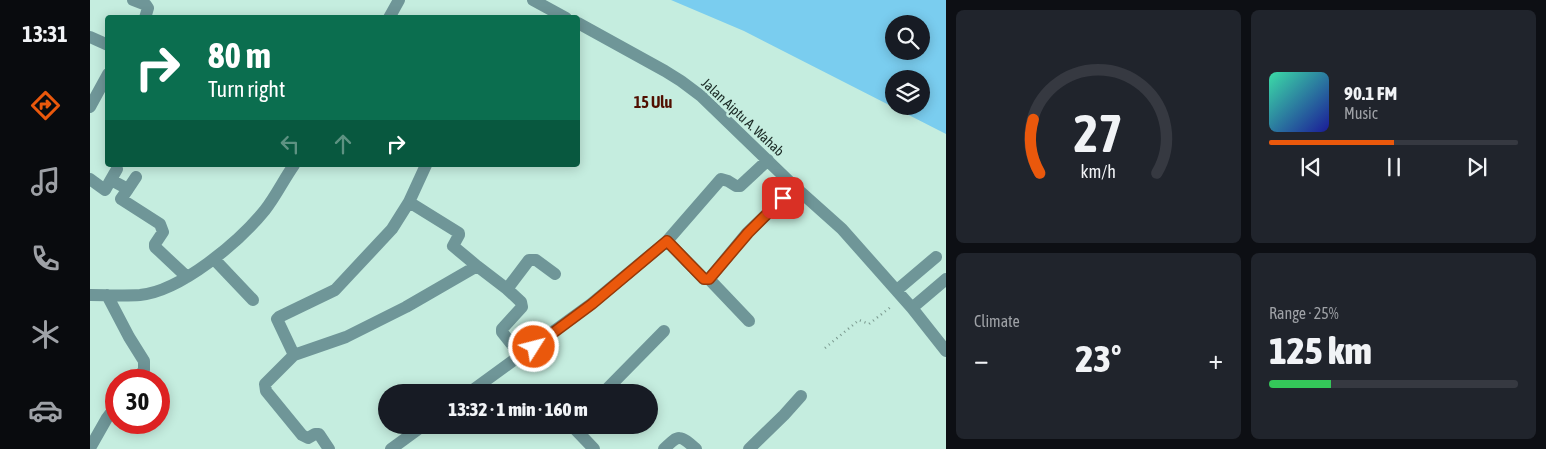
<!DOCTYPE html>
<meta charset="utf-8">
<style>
:root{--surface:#171b24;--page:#20242c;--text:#f1f3f6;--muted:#9ea1a6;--line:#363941;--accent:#ea580c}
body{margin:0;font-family:"Asap Condensed",sans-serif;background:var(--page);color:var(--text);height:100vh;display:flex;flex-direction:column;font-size:19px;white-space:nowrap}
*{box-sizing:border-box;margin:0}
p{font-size:16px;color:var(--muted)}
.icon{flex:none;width:28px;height:28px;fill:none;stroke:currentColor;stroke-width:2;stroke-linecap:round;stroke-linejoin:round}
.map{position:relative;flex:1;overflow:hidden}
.panel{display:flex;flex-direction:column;gap:10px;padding:10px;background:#0d0f14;width:600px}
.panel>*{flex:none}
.banner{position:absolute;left:15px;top:15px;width:475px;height:152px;border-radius:5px;box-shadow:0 2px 12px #0003;background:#0b6e4f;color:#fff;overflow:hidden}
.fabs{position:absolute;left:795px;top:15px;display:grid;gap:10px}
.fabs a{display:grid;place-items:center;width:45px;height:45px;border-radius:50%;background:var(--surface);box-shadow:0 2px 12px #0003;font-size:25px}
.speed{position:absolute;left:15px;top:369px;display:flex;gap:10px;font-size:25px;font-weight:700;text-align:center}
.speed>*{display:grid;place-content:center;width:65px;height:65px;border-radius:50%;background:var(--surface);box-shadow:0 2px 12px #0003;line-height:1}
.speed .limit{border:8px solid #d22;background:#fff;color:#111}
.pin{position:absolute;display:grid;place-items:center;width:42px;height:42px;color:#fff;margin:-21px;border-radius:10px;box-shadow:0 2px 8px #0006}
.me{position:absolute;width:55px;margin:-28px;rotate:54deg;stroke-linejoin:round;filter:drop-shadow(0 0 4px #0008)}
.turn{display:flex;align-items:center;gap:18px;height:105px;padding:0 20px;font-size:22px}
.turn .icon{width:65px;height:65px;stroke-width:2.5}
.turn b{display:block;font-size:35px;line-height:42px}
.lanes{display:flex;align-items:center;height:48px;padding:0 20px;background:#0003;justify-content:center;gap:25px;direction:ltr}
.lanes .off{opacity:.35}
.big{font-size:38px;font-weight:800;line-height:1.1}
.panel .tile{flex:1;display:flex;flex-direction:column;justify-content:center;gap:8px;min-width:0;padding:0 18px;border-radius:8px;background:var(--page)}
.panel .dial{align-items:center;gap:0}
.dial svg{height:130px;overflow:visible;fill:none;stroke:var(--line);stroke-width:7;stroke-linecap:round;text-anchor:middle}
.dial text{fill:var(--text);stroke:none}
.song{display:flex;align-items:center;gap:15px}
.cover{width:60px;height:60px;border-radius:8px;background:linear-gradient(135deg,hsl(160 70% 55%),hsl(240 70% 35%))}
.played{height:5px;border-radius:2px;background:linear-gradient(90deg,var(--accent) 50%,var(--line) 50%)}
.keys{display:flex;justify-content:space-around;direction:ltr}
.heat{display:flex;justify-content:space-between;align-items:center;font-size:28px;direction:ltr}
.charge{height:8px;border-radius:4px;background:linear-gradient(90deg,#34c759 25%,var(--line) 0)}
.panel .tiles{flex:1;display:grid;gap:10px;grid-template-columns:repeat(2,1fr)}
.trip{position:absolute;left:288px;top:384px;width:280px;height:50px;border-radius:25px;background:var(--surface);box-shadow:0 2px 12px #0003;font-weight:800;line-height:50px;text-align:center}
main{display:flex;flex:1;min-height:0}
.tabs{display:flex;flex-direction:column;width:90px;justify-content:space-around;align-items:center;background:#090b0e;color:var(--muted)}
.tabs .icon{width:35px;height:35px}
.tabs .active{color:var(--accent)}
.tabs b{font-size:22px;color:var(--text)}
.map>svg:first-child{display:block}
.water{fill:#7acdef;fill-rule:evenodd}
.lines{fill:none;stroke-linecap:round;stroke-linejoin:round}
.path{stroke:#7a988e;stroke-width:2.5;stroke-dasharray:1 4;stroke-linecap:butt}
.street{stroke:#6f9698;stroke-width:12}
.route-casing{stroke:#983908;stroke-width:12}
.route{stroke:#ea580c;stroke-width:9}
.labels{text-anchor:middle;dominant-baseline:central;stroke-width:5;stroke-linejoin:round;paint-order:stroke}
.street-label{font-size:14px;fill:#1a2924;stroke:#c5eddf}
.quarter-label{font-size:16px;font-weight:bold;fill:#510f00;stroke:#c5eddf}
</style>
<main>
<nav class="tabs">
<b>13:31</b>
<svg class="icon active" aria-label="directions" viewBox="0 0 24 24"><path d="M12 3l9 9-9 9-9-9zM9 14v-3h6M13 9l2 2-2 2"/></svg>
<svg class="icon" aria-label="music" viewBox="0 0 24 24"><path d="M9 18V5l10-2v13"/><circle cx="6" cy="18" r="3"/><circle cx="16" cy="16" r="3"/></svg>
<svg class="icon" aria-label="phone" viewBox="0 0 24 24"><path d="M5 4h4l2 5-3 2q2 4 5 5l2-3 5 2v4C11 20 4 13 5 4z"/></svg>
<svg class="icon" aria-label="climate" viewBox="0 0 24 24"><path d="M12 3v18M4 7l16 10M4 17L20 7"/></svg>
<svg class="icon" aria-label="car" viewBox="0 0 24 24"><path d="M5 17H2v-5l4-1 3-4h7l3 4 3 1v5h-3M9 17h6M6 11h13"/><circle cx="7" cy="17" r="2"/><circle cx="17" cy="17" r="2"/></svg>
</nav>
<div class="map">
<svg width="856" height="449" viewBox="0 0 856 449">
<rect width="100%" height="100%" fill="#c5eddf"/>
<path class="water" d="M581 0H856V134L654 31ZM804 24H831V51H804ZM804 79H831V106H804Z"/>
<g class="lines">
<path class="path" d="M735 348 769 320 779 324 802 306"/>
<path class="street" d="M43 0 56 5 58 8 55 18
M443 0 476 18
M299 18 309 0
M488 23 575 71 591 81 611 96 705 187 752 229 822 308 856 351
M0 37 18 45
M0 107 18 74
M0 179 15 190 27 169
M21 180 38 189 31 199 70 224 73 232 65 244V247L97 277
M38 189 46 177
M319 202 369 233V235L363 246 387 266
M577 241 631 179 638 181 646 186H650L678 160
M124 259 163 300
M619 279 657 233 705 187
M807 290 846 257
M0 295C16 295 34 296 50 295 91 291 149 242 175 210 186 196 194 179 204 165
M17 295 39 337 54 361V370L46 380
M822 308 856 279
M204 355 256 337 316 307 387 266 417 289
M431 356 412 332V329L432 307 431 302 417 289 439 260H446L465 274
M380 392 501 304 577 241 614 279H619L659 321
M514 392 574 331
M485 425V429L504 449
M0 448 17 418 26 406
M239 449 229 434H225L218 438 212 435 176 391 175 384 204 355 187 319 189 317 245 290 259 275 302 229 319 202 336 165
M301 449 334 425
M574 449C589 434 590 435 606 449
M659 449 694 415 711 396"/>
</g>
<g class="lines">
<g class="route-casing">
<path id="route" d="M444 347 502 304 577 241 614 279H619L658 233 693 198"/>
</g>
<use href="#route" class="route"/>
</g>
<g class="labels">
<g class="street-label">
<text transform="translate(653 117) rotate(43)">Jalan Aiptu A. Wahab</text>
</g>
<g class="quarter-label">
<text x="563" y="102">15 Ulu</text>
</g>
</g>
</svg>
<div class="fabs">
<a><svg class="icon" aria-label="search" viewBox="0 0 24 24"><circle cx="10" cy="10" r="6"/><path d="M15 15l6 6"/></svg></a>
<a><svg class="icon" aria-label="layers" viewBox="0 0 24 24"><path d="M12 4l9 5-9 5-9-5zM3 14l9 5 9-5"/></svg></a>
</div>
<div class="speed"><div class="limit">30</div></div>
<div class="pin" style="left:693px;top:198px;background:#d93025"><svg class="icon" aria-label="arrive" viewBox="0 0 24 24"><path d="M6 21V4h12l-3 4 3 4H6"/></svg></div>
<svg class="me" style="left:444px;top:347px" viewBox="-20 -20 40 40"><circle r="17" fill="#ea580c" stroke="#fff" stroke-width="3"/><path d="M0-11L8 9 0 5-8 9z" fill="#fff"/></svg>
<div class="trip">13:32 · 1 min · 160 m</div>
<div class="banner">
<div class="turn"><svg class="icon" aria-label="right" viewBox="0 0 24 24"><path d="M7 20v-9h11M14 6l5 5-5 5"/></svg><div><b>80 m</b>Turn right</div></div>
<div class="lanes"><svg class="icon off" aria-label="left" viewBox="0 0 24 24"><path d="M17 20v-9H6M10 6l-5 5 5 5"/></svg><svg class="icon off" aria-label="ahead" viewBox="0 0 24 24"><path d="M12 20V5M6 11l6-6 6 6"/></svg><svg class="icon" aria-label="right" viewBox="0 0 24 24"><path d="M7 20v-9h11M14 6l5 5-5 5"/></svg></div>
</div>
</div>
<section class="panel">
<div class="tiles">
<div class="tile dial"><svg viewBox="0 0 100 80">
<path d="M14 69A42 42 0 1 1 86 69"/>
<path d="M14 69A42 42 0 0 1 10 36" stroke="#ea580c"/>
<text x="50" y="56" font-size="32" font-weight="700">27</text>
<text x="50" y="72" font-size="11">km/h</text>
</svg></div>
<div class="tile">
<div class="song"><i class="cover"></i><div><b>90.1 FM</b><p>Music</p></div></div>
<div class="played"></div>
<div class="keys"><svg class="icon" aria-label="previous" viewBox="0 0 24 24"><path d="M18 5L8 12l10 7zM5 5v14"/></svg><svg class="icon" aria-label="pause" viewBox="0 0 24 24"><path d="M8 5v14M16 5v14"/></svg><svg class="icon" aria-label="next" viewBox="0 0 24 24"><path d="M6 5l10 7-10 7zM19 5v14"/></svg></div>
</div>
<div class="tile"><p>Climate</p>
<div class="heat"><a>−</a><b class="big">23°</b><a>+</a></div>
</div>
<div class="tile"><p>Range · 25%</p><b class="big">125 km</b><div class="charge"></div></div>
</div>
</section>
</main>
